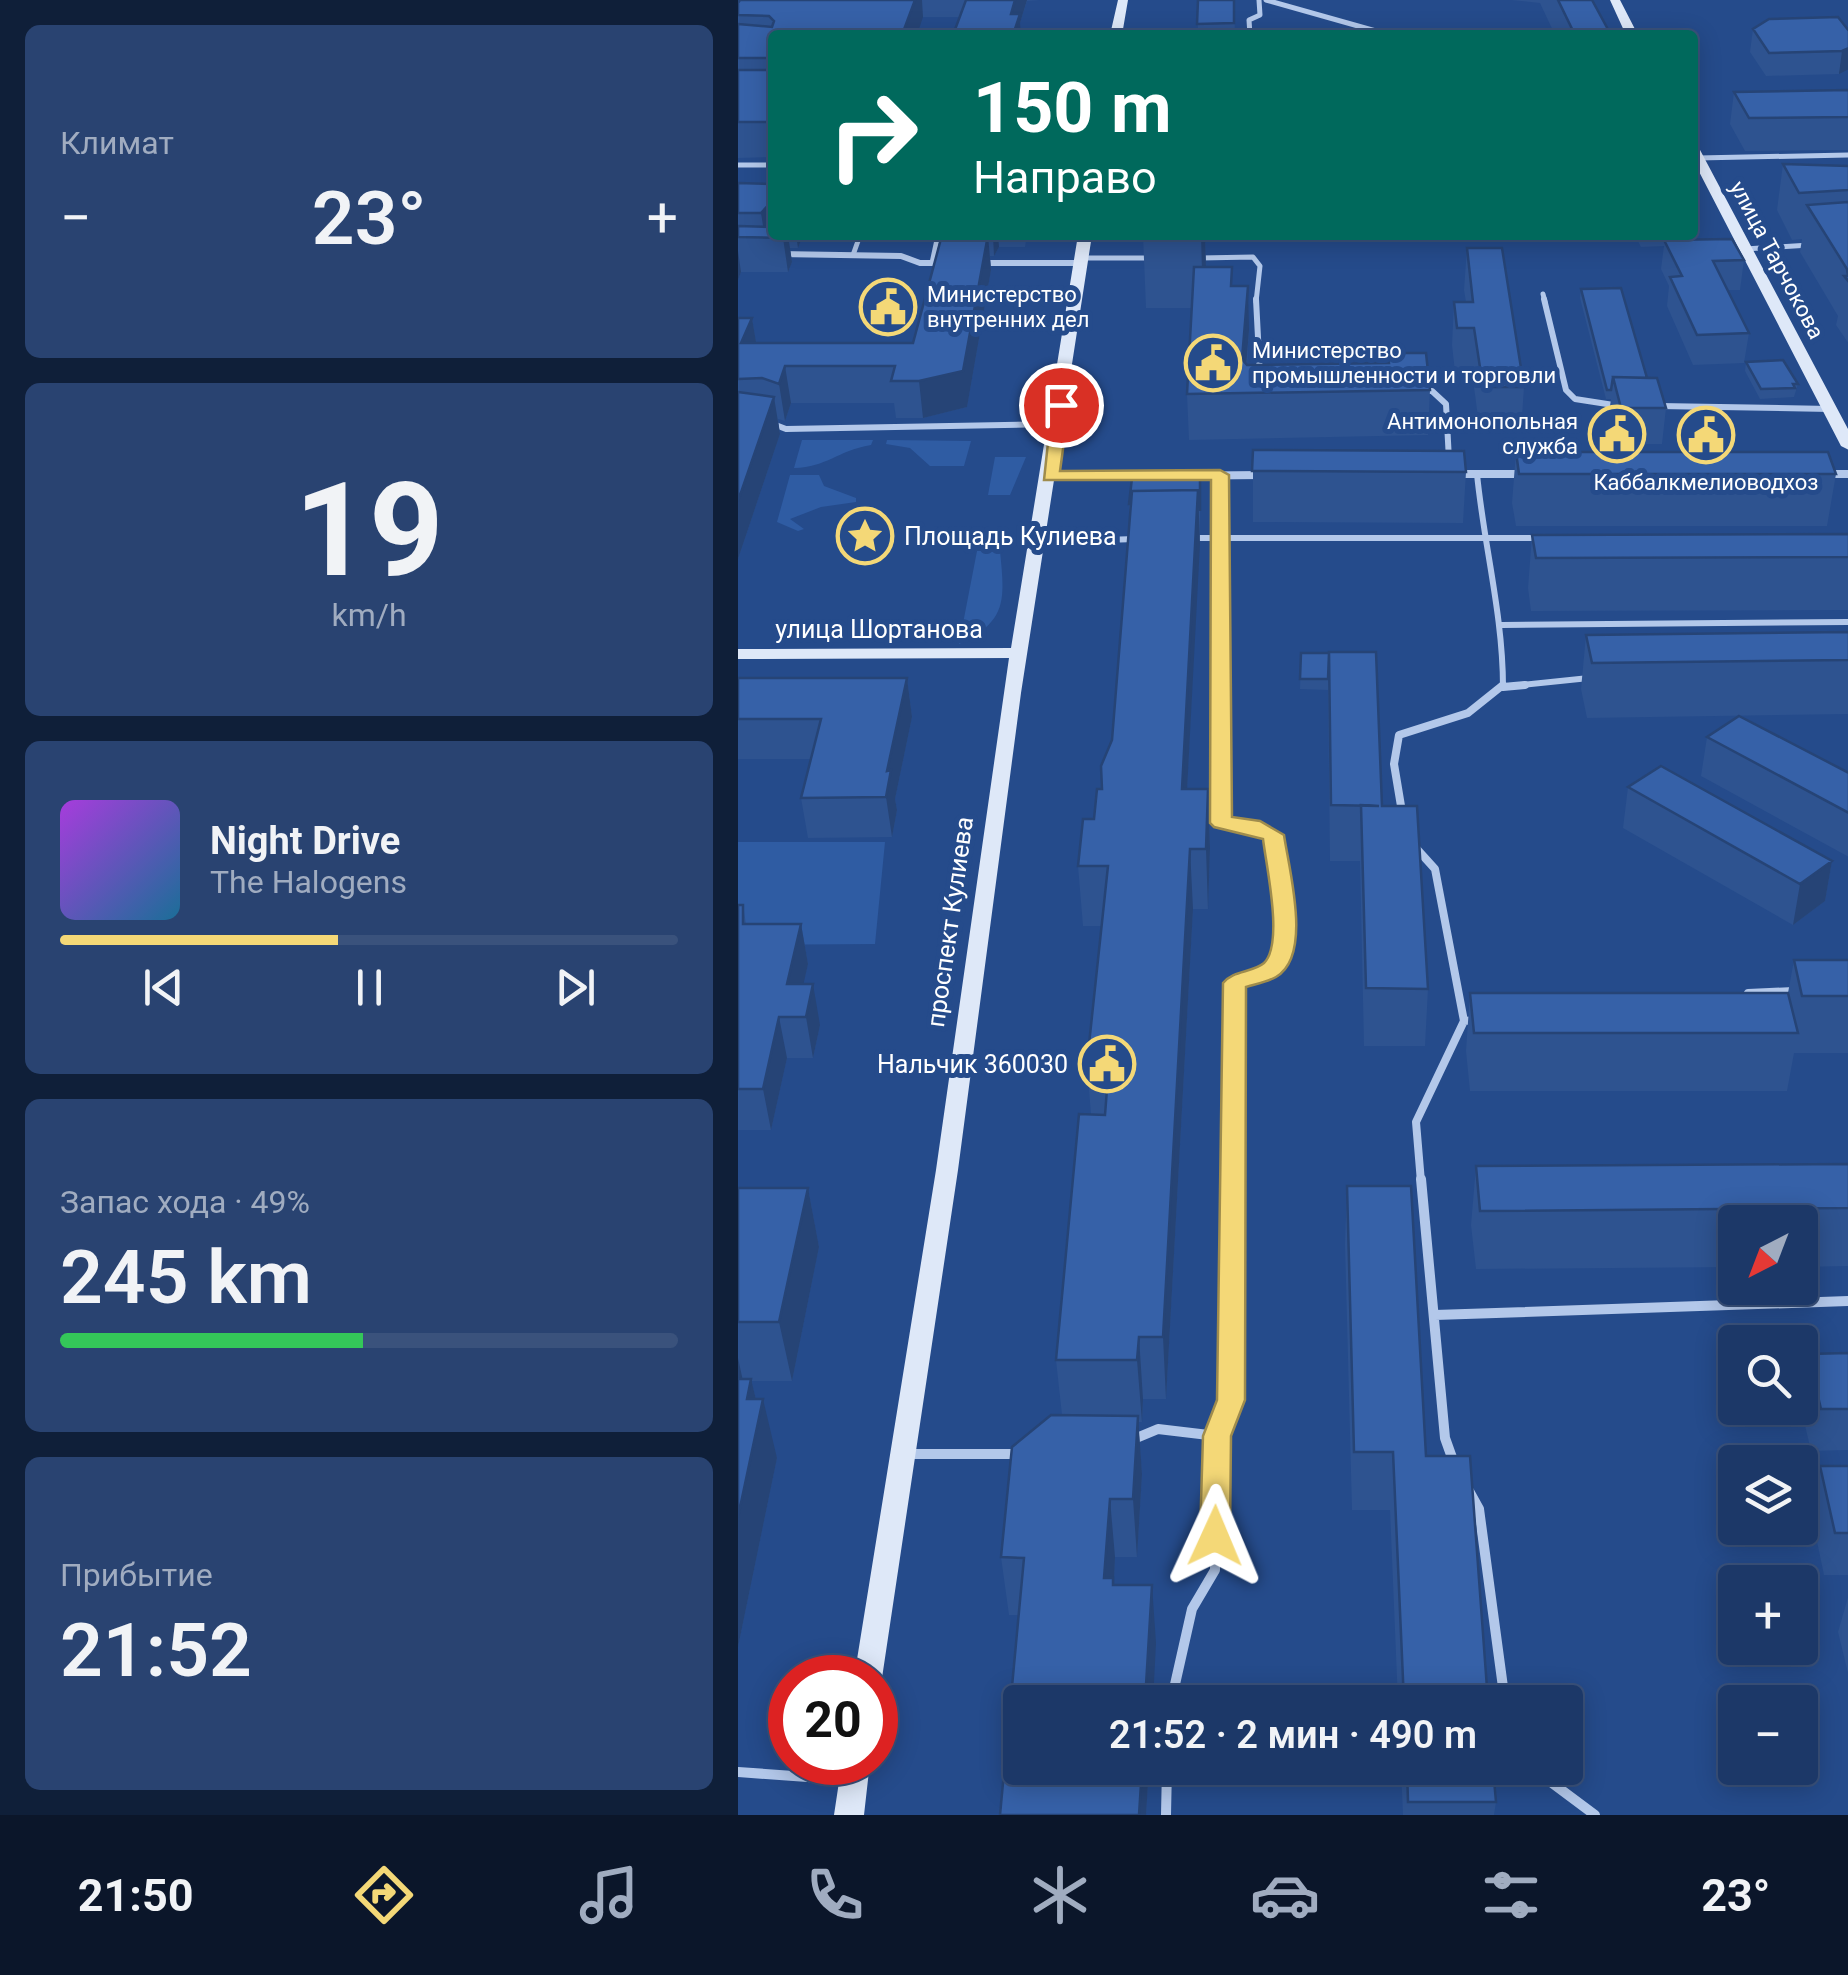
<!DOCTYPE html>
<html lang="ru">
<meta charset="utf-8">
<style>
:root{--surface:#1c3868;--page:#294371;--text:#f1f3f6;--muted:#a0acc0;--line:#3a527c;--accent:#f4d877}
body{margin:0;font-family:Roboto,sans-serif;background:var(--page);color:var(--text);height:100vh;display:flex;flex-direction:column;font-size:38px;white-space:nowrap}
*{box-sizing:border-box;margin:0}
p{font-size:32px;color:var(--muted)}
.icon{flex:none;width:55px;height:55px;fill:none;stroke:currentColor;stroke-width:2;stroke-linecap:round;stroke-linejoin:round}
.map{position:relative;flex:1;overflow:hidden}
.side{display:flex;flex-direction:column;gap:25px;padding:25px;background:#0f1f39;width:738px}
.side>*{flex:none}
.hud{position:absolute;left:30px;top:30px;width:930px;height:210px;border-radius:10px;box-shadow:0 5px 25px #0003,0 0 0 2px var(--line);background:#00695c;color:#fff;overflow:hidden}
.needle{width:65px;rotate:222deg}
.controls{position:absolute;left:980px;top:1205px;display:grid;gap:20px}
.controls a{display:grid;place-items:center;width:100px;height:100px;border-radius:10px;background:var(--surface);box-shadow:0 5px 25px #0003,0 0 0 2px var(--line);font-size:50px}
.speed{position:absolute;left:30px;top:1655px;display:flex;gap:20px;font-size:50px;font-weight:700;text-align:center}
.speed>*{display:grid;place-content:center;width:130px;height:130px;border-radius:50%;background:var(--surface);box-shadow:0 5px 25px #0003,0 0 0 2px var(--line);line-height:1}
.speed .limit{border:15px solid #d22;background:#fff;color:#111}
.pin{position:absolute;display:grid;place-items:center;width:85px;height:85px;color:#fff;margin:-42px;border:5px solid #fff;border-radius:50%;box-shadow:0 2px 10px #0007}
.me{position:absolute;width:110px;margin:-55px;rotate:1deg;stroke-linejoin:round;filter:drop-shadow(0 0 8px #0008)}
.turn{display:flex;align-items:center;gap:35px;height:210px;padding:0 40px;font-size:45px}
.turn .icon{width:130px;height:130px;stroke-width:2.5}
.turn b{display:block;font-size:70px;line-height:85px}
.big{font-size:75px;font-weight:600;line-height:1.1}
.side .tile{flex:1;display:flex;flex-direction:column;justify-content:center;gap:15px;min-width:0;padding:0 35px;border-radius:15px;background:var(--page)}
.side .dial{align-items:center;gap:0}
.dial b{font-size:130px;line-height:1}
.song{display:flex;align-items:center;gap:30px}
.cover{width:120px;height:120px;border-radius:15px;background:linear-gradient(135deg,hsl(280 70% 55%),hsl(200 70% 35%))}
.played{height:10px;border-radius:5px;background:linear-gradient(90deg,var(--accent) 45%,var(--line) 45%)}
.keys{display:flex;justify-content:space-around;direction:ltr}
.heat{display:flex;justify-content:space-between;align-items:center;font-size:55px;direction:ltr}
.charge{height:15px;border-radius:8px;background:linear-gradient(90deg,#34c759 49%,var(--line) 0)}
.trip{position:absolute;left:265px;top:1685px;width:580px;height:100px;border-radius:10px;background:var(--surface);box-shadow:0 5px 25px #0003,0 0 0 2px var(--line);font-weight:600;line-height:100px;text-align:center}
.menu{display:flex;height:160px;justify-content:space-around;align-items:center;background:#0b162a;color:var(--muted)}
.menu .icon{width:70px;height:70px}
.menu .current{color:var(--accent)}
.menu b{font-size:45px;color:var(--text)}
main{display:flex;flex:1;min-height:0}
.map>svg:first-child{display:block}
.green{fill:#2f5ca3}
.lines{fill:none;stroke-linecap:round;stroke-linejoin:round}
.lane-far3{stroke:#b3c8ea;stroke-width:5}
.lane-far2{stroke:#b3c8ea;stroke-width:6}
.lane-far1{stroke:#b3c8ea;stroke-width:8}
.lane{stroke:#b3c8ea;stroke-width:10}
.street-far1{stroke:#b3c8ea;stroke-width:6}
.street{stroke:#b3c8ea;stroke-width:8}
.secondary{fill:#dee8f8;fill-rule:evenodd}
.wall{fill:#2e5390}
.shaded-wall{fill:#264476}
.building{fill:#3661a8;stroke:#264476;stroke-width:2.5}
.route{fill:#f4d877;stroke:#9f8c4d;stroke-width:2.5}
.labels{text-anchor:middle;dominant-baseline:central;stroke-width:10;stroke-linejoin:round;paint-order:stroke}
.far-street-label{font-size:22px;fill:#fff;stroke:#254b8b}
.far-poi-label{font-size:22px;fill:#fff;stroke:#254b8b;text-anchor:start}
.poi-label{font-size:25px;fill:#fff;stroke:#254b8b;text-anchor:start}
.street-label{font-size:25px;fill:#fff;stroke:#254b8b}
</style>
<main>
<section class="side">
<div class="tile"><p>Климат</p>
<div class="heat"><a>−</a><b class="big">23°</b><a>+</a></div>
</div>
<div class="tile dial"><b>19</b><p>km/h</p></div>
<div class="tile">
<div class="song"><i class="cover"></i><div><b>Night Drive</b><p>The Halogens</p></div></div>
<div class="played"></div>
<div class="keys"><svg class="icon" aria-label="previous" viewBox="0 0 24 24"><path d="M18 5L8 12l10 7zM5 5v14"/></svg><svg class="icon" aria-label="pause" viewBox="0 0 24 24"><path d="M8 5v14M16 5v14"/></svg><svg class="icon" aria-label="next" viewBox="0 0 24 24"><path d="M6 5l10 7-10 7zM19 5v14"/></svg></div>
</div>
<div class="tile"><p>Запас хода · 49%</p><b class="big">245 km</b><div class="charge"></div></div>
<div class="tile"><p>Прибытие</p><b class="big">21:52</b></div>
</section>
<div class="map">
<svg width="1111" height="1815" viewBox="0 0 1111 1815">
<rect width="100%" height="100%" fill="#254b8b"/>
<path class="green" d="M64 440H135L133 445C98 451 90 467 56 468Z
M149 440 233 441 226 466H192L172 448 148 444Z
M257 457H288L272 495H250Z
M52 475H81L86 486 118 498V502L83 507 52 519 66 529 60 531 39 522Z
M239 551H262C267 601 269 621 221 644Z
M0 842H147L137 944 0 945Z"/>
<g class="lines">
<path class="lane-far3" d="M528 0 652 35
M512 35 511 20 522 15 521 0
M960 158 1111 155
M0 165H35
M1007 249 1072 245
M115 255 120 241
M344 258H413
M462 258 515 257 522 266 518 302
M194 263 200 235
M805 294 807 302"/>
<path class="lane-far2" d="M518 299 522 376
M806 299 828 390 837 399 882 406
M683 391H694L708 404 711 460
M921 406 1092 409
M35 424 48 429 315 424
M739 474C746 546 765 615 765 687
M482 475 483 687
M452 538H803
M301 542 398 539
M764 625 1111 622
M765 687 851 678"/>
<path class="lane-far1" d="M483 685V823L514 826 536 835C541 867 561 945 534 969 525 977 508 980 496 983L495 1182
M765 687 787 685
M664 812 656 764 661 735 730 713 765 685
M678 848 697 869 726 1021 739 1020
M1005 1002 1010 993 1056 991
M683 1182 678 1122 726 1021"/>
<path class="lane" d="M683 1179 707 1438 717 1466
M697 1315 1111 1301
M479 1436 493 1400 495 1179
M396 1439 420 1429 479 1436 477 1570 454 1609 433 1702
M170 1454H281
M731 1491 741 1509 767 1702
M794 1768 857 1815
M0 1772 111 1780
M428 1815 429 1768"/>
<path class="street-far1" d="M41 254 163 256 182 263H208
M240 263H344"/>
<path class="street" d="M717 474H790
M1087 474H1111
M312 477 525 475"/>
<path class="secondary" d="M380 0H390L384 35H372Z
M872 0H882L900 35H888Z
M955 144 961 148 1111 431V450L1103 446 955 160Z
M340 235H354L283 693 220 1170 144 1678 138 1688V1678H116L198 1170 271 658 0 659V649L273 648Z
M104 1762H132L126 1815H96Z"/>
</g>
<path class="wall" d="M2 0H302L289 1 282 23 222 17H185L35 35V157L0 158V3Z
M460 0H496L497 35H460Z
M773 0H854L873 35H817L802 3Z
M1015 29 1111 31 1101 74 1028 76 1012 52Z
M1111 90V150L1007 151 992 124 996 92Z
M1045 164 1111 166V344L1098 325 1100 316 1062 252 1064 239 1054 240 1039 210Z
M0 183 35 184V235H65L60 248H52L54 262 50 272H3L0 280Z
M204 235H289L287 247H261L256 256H252L253 270 229 407 185 418H158L156 403H53L47 421 40 419 42 434 0 559V318H14L18 343H175Z
M405 235H467L468 267 494 286 511 330 509 365 650 363V353L692 390 690 435 451 440 449 394 454 308H408Z
M897 235H928L927 240 1006 260 1002 290H989L1011 333 1006 363 955 365 929 306 931 286 923 269 926 246 903 247Z
M729 248 786 387 783 432H742L734 372H717L714 345 716 302H728L726 290Z
M843 289 909 378 928 408 924 444H879L871 413 873 399H868L842 298Z
M1008 362 1060 384 1056 397 1022 399 1007 371Z
M515 450 728 472 725 523 515 522Z
M778 452 1098 474 1089 526H778L774 503Z
M462 477V531L449 789H470L472 848 470 909H455L428 1399H405L404 1422H400L404 1474 399 1557H377L376 1581V1585L418 1643 282 1768H411L408 1815H262L281 1615H271L263 1557 324 1415 318 1360 353 1115 349 1063 363 926H345L340 866 364 789 374 740 392 519 391 504Z
M1111 534V610L793 611 790 588 794 535Z
M1111 632V714L849 718 843 689 848 635Z
M563 653H591L644 806 690 989 687 1046H626L622 861H592L590 690 562 689Z
M0 678H169L174 717 157 799 159 810 154 837 70 838 63 798 73 759H0Z
M969 737 1111 773V857L963 776Z
M890 787 1094 861 1087 901 1055 925 885 828Z
M0 905H5L8 924H63L70 964 65 984 82 1025 75 1058H49L33 1130H0Z
M1056 960H1111V1053H1056L1049 1091H732L728 1051 732 993H1050Z
M1111 1164V1266L1062 1267V1222H998V1267L738 1269 733 1225 738 1166Z
M609 1186 688 1456 750 1702H660L652 1510H614L607 1244Z
M0 1188H70L81 1247 54 1381H13L18 1399 39 1458 0 1647Z
M1111 1353V1450L1073 1451 1062 1404V1388L1070 1354Z
M1082 1466H1111V1575H1086L1072 1508Z
M1111 1594V1677L1100 1632Z
M663 1768H755L758 1802 756 1815H665Z"/>
<path class="shaded-wall" d="M177 0H184L185 17 179 35H164Z
M277 0H289L282 23 283 35H274L273 14Z
M1111 48V69L1101 74 1104 51Z
M35 200V235L27 238 23 213Z
M46 235H50L54 262 50 272 45 238Z
M58 235H65L60 248Z
M250 235 253 270 229 407 185 418 181 381Z
M255 235H260L261 247 256 256Z
M463 235H467L468 269 465 308Z
M0 251 3 272 0 280Z
M510 286 511 330 506 393 504 359Z
M14 318 20 354 9 379 3 343Z
M47 366 53 403 47 421 41 384Z
M36 397 42 434 0 559V501Z
M460 490 462 544 446 848 444 789Z
M169 678 174 717 157 799 159 810 154 837 148 797 149 771Z
M470 789 472 848 470 909 468 849Z
M452 849 455 909 428 1399 425 1337Z
M1094 861 1087 901 1055 925 1062 884Z
M63 924 70 964 58 1017 49 984Z
M75 984 82 1025 75 1058 68 1017Z
M41 1017 49 1058 33 1130 25 1089Z
M70 1188 81 1247 54 1381 41 1322Z
M401 1337 405 1399 404 1422 399 1360Z
M0 1358 5 1381 0 1403Z
M13 1379 22 1416 25 1399 39 1458 0 1647V1517L9 1399Z
M400 1416 404 1474 399 1557 395 1499Z
M372 1499 377 1557 376 1581 380 1636 366 1578Z
M414 1585 418 1643 415 1702H407Z
M404 1768H411L408 1815H401Z"/>
<path class="building" d="M2 0H177L164 35H35V63L31 58H0V24L34 27 36 21 31 16 0 15V3Z
M228 0H277L273 14H282L275 35H215Z
M460 0H496V23L459 24Z
M820 0H854L873 35H837Z
M1100 17 1111 31V48L1104 51 1031 53 1015 29 1031 19Z
M35 66V122H0V70H30Z
M1111 90V117L1011 118 996 92Z
M1045 164 1111 166V190L1061 193Z
M0 183 35 184V200L23 213H0Z
M1111 202V282L1106 276H1110L1109 269 1069 205Z
M0 226 35 227V235H46L45 238 0 237Z
M204 235H250L225 371 181 381H153L157 366H47L41 384 24 378 0 379V318H14L3 343H175Z
M405 235H463V237H405Z
M994 239 1006 260 975 261 1011 333 959 335 932 277 944 276 926 240Z
M729 248H764L786 387H745L736 328H719L716 302H735Z
M456 267H494L493 286H510L504 359 509 365 651 363 650 353H688L692 390 449 394Z
M883 288 909 378 875 377 873 390H869L843 289Z
M1045 360 1060 384H1055L1057 388 1023 389 1008 362Z
M875 377 919 378 928 408H883Z
M0 392 36 397 0 501Z
M515 450 726 451 728 472 514 471Z
M778 452H1090L1098 474H781Z
M462 477V511L460 490 394 491 393 504H391L394 478Z
M460 490 444 789H470L468 849H452L425 1337H401L399 1360H318L341 1114 367 1115 371 1063H349L370 866H340L345 819H356L359 789H364L363 766 374 740 394 491Z
M1111 534V557L798 558 794 535Z
M1111 632V660L854 663 848 635Z
M591 652H638L644 806H679L690 989 628 988 623 805 641 806 593 805Z
M563 653H591L590 679H562Z
M0 678H169L149 771 153 770 148 797 63 798 83 719H0Z
M1001 716 1111 773V813L969 737Z
M923 766 1094 861 1062 884 890 787Z
M0 905H5V924H63L49 984H75L68 1017H41L25 1089H0Z
M1056 960H1111V996H1064Z
M732 993H1050L1060 1033H736Z
M1111 1164V1208L742 1211 738 1166Z
M609 1186H673L688 1456H732L750 1702H666L655 1452H616Z
M0 1188H70L41 1322H0Z
M1111 1353V1409H1083L1070 1354Z
M0 1379H13L9 1399H25L0 1517Z
M313 1415 400 1416 395 1499H372L366 1578H375V1585H414L407 1702H282V1768H404L401 1815H262L286 1558 263 1557 274 1447Z
M1082 1466H1111V1533H1097Z
M669 1768H755L758 1802H670Z"/>
<path class="route" d="M323 400 331 405 322 471 482 470 491 475 494 817 522 821 546 835C551 870 575 956 538 977 529 982 518 984 508 987L507 1400 493 1436 492 1536 488 1545 477 1549 467 1545 462 1536 465 1436 479 1400 485 983C495 970 514 973 526 963 546 944 528 865 525 839L476 827 472 823 473 480H306L314 405Z"/>
<defs>
<g id="civic-ring" transform="scale(2.875)"><circle r="9.5" fill="#254b8b" stroke="#f4d877" stroke-width="1.5"/><path d="M-.6-6.5H3V-4.5H.6V-3L4-1V1h2V6H-6V1h2V-1L-.6-3ZM-1.2 2.5V6h2.4V2.5Z" fill="#f4d877"/></g>
<g id="sight-ring" transform="scale(2.875)"><circle r="9.5" fill="#254b8b" stroke="#f4d877" stroke-width="1.5"/><path d="M0-6L1.8-2.2L6-1.7L2.9 1.2L3.7 5.4L0 3.3L-3.7 5.4L-2.9 1.2L-6-1.7L-1.8-2.2Z" fill="#f4d877"/></g>
</defs>
<g fill-rule="evenodd">
<use href="#civic-ring" x="150" y="307"/>
<use href="#civic-ring" x="475" y="363"/>
<use href="#civic-ring" x="879" y="434"/>
<use href="#civic-ring" x="968" y="435"/>
<use href="#sight-ring" x="127" y="536"/>
<use href="#civic-ring" x="369" y="1064"/>
</g>
<g class="labels">
<g class="far-street-label">
<text transform="translate(1039 260) rotate(62)">улица Тарчокова</text>
</g>
<g class="far-poi-label">
<text x="189" y="294">Министерство<tspan x="189" dy="25">внутренних дел</tspan></text>
<text x="514" y="350">Министерство<tspan x="514" dy="25">промышленности и торговли</tspan></text>
<text x="840" y="421" text-anchor="end">Антимонопольная<tspan x="840" dy="25">служба</tspan></text>
<text x="968" y="482" text-anchor="middle">Каббалкмелиоводхоз</text>
</g>
<g class="poi-label">
<text x="166" y="536">Площадь Кулиева</text>
<text x="330" y="1064" text-anchor="end">Нальчик 360030</text>
</g>
<g class="street-label">
<text x="141" y="629">улица Шортанова</text>
<text transform="translate(212 922) rotate(-82)">проспект Кулиева</text>
</g>
</g>
</svg>
<div class="controls">
<a><svg class="needle" viewBox="-14 -14 28 28"><path d="M0-13l5 13h-10z" fill="#e53935"/><path d="M0 13l5-13h-10z" fill="#a0acc0"/></svg></a>
<a><svg class="icon" aria-label="search" viewBox="0 0 24 24"><circle cx="10" cy="10" r="6"/><path d="M15 15l6 6"/></svg></a>
<a><svg class="icon" aria-label="layers" viewBox="0 0 24 24"><path d="M12 4l9 5-9 5-9-5zM3 14l9 5 9-5"/></svg></a>
<a>+</a>
<a>−</a>
</div>
<div class="speed"><div class="limit">20</div></div>
<div class="pin" style="left:323px;top:405px;background:#d93025"><svg class="icon" aria-label="arrive" viewBox="0 0 24 24"><path d="M6 21V4h12l-3 4 3 4H6"/></svg></div>
<svg class="me" style="left:477px;top:1536px" viewBox="-20 -20 40 40"><path d="M0-17L14 15 0 8-14 15z" fill="#f4d877" stroke="#fff" stroke-width="4"/></svg>
<div class="trip">21:52 · 2 мин · 490 m</div>
<div class="hud">
<div class="turn"><svg class="icon" aria-label="right" viewBox="0 0 24 24"><path d="M7 20v-9h11M14 6l5 5-5 5"/></svg><div><b>150 m</b>Направо</div></div>
</div>
</div>
</main>
<nav class="menu">
<b>21:50</b>
<svg class="icon current" aria-label="directions" viewBox="0 0 24 24"><path d="M12 3l9 9-9 9-9-9zM9 14v-3h6M13 9l2 2-2 2"/></svg>
<svg class="icon" aria-label="music" viewBox="0 0 24 24"><path d="M9 18V5l10-2v13"/><circle cx="6" cy="18" r="3"/><circle cx="16" cy="16" r="3"/></svg>
<svg class="icon" aria-label="phone" viewBox="0 0 24 24"><path d="M5 4h4l2 5-3 2q2 4 5 5l2-3 5 2v4C11 20 4 13 5 4z"/></svg>
<svg class="icon" aria-label="climate" viewBox="0 0 24 24"><path d="M12 3v18M4 7l16 10M4 17L20 7"/></svg>
<svg class="icon" aria-label="car" viewBox="0 0 24 24"><path d="M5 17H2v-5l4-1 3-4h7l3 4 3 1v5h-3M9 17h6M6 11h13"/><circle cx="7" cy="17" r="2"/><circle cx="17" cy="17" r="2"/></svg>
<svg class="icon" aria-label="filters" viewBox="0 0 24 24"><path d="M4 7h16M4 17h16"/><circle cx="9" cy="7" r="2"/><circle cx="15" cy="17" r="2"/></svg>
<b>23°</b>
</nav>
